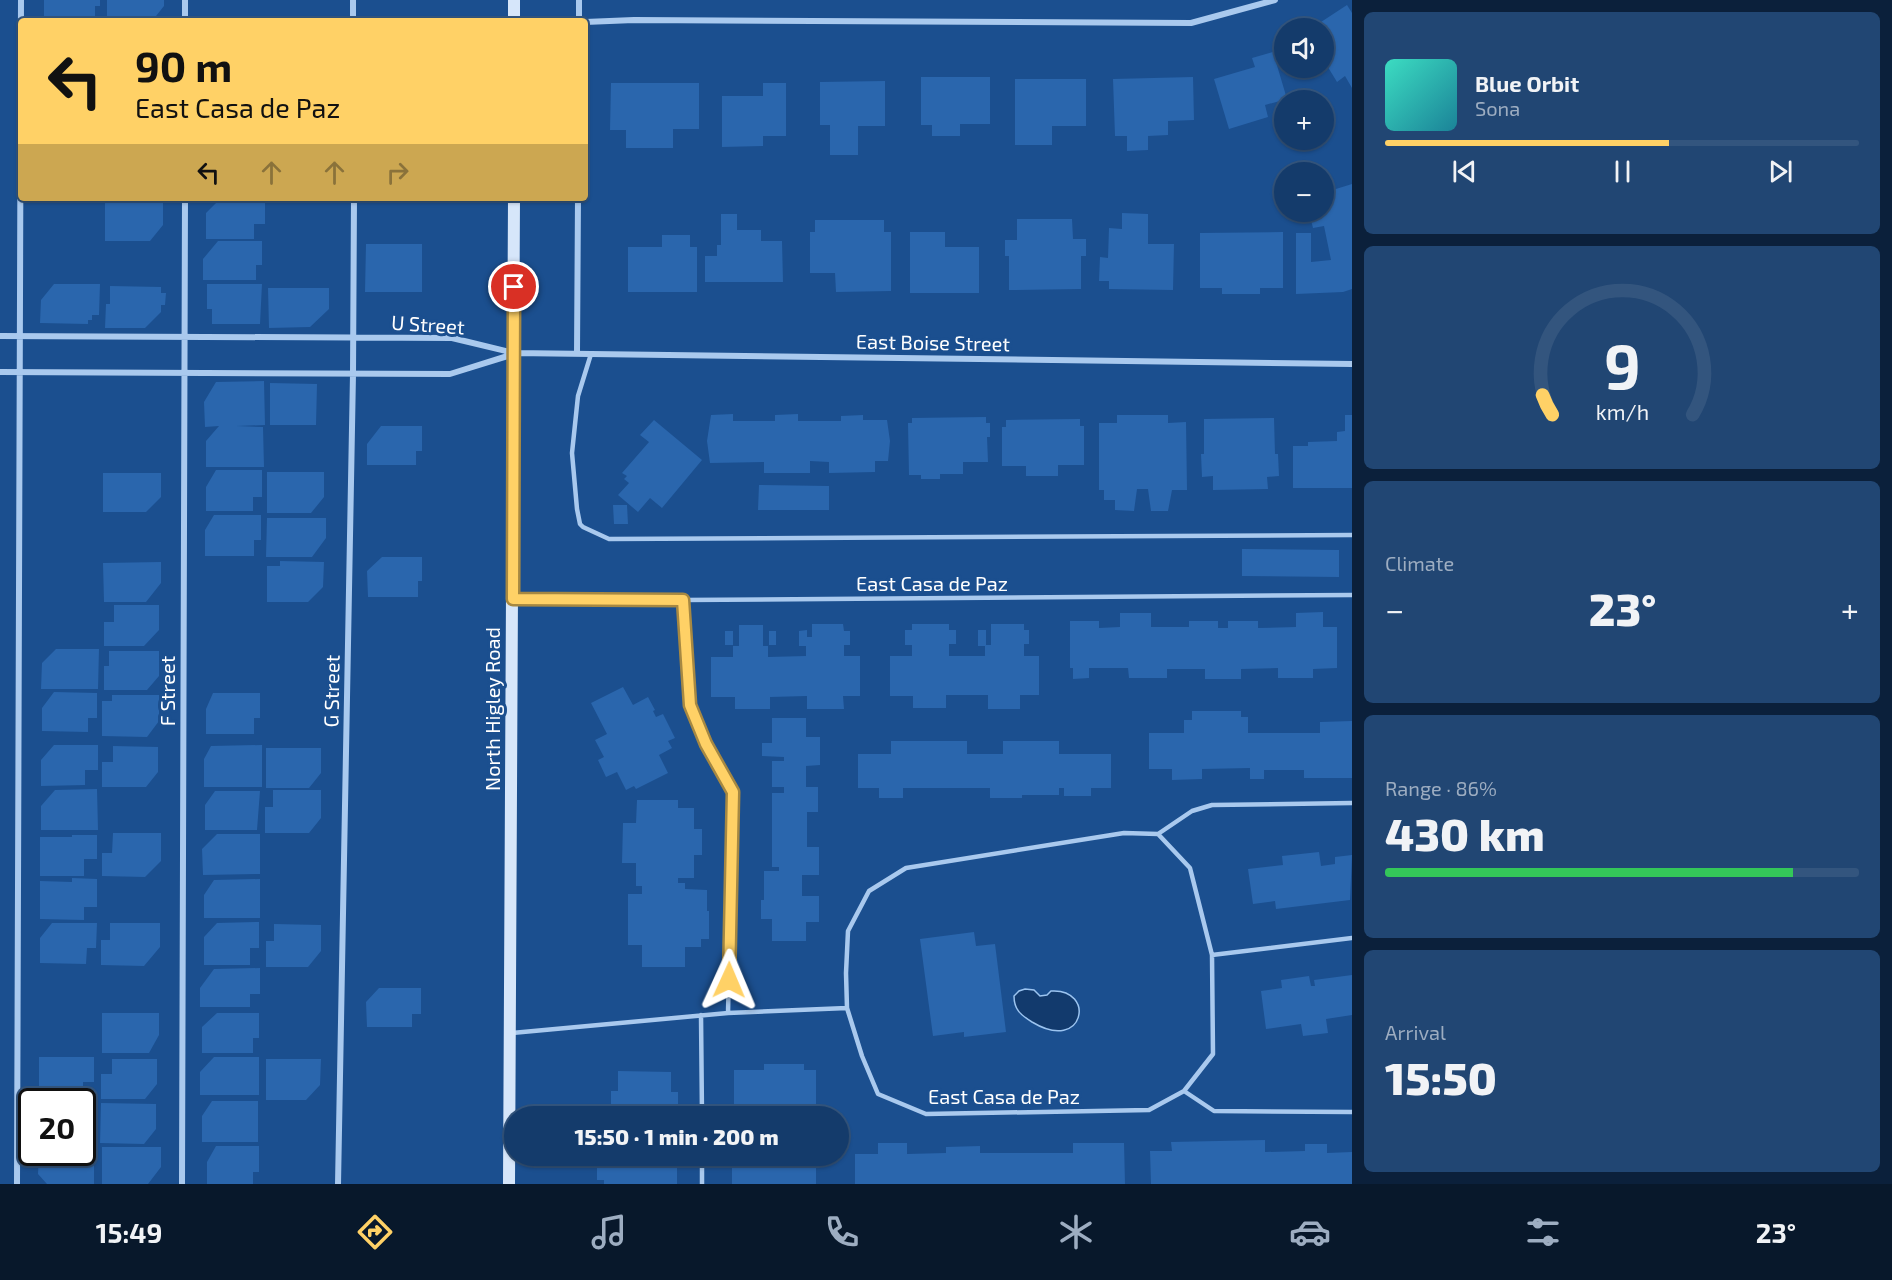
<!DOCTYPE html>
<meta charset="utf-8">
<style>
:root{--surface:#143b6b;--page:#214673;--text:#f1f3f6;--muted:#9dadc1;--line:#33557e;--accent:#ffd166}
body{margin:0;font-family:"Exo 2",sans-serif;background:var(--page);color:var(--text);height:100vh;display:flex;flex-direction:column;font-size:22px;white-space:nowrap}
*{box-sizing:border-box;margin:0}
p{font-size:20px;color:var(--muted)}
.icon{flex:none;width:33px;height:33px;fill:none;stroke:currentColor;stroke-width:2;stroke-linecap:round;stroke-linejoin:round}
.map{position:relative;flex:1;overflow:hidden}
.drawer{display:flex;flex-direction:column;gap:12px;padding:12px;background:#0b203b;width:540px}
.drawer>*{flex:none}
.guide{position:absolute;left:18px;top:18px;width:570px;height:183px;border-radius:6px;box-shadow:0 2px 4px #0004,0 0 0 2px var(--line);background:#ffd166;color:#111;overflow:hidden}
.buttons{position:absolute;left:1274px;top:18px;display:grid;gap:12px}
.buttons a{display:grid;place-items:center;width:60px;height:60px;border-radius:50%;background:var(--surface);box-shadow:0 2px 4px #0004,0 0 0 2px var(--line);font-size:30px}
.speed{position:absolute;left:18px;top:1088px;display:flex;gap:12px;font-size:30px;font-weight:700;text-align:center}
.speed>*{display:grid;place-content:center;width:78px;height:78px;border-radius:50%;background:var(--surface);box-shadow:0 2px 4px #0004,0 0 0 2px var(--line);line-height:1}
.speed .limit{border:3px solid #111;border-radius:9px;background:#fff;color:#111}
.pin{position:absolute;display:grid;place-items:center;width:51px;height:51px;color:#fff;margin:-26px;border:3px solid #fff;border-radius:50%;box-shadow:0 2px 6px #0007}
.me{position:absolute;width:66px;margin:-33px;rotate:1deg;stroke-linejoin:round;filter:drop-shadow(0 0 4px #0008)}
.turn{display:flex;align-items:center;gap:21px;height:126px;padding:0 18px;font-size:27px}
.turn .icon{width:78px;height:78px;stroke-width:2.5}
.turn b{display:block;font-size:42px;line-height:51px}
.lanes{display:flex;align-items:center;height:57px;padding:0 18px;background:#0003;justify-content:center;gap:30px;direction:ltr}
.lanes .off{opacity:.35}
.big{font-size:45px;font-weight:800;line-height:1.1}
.drawer .tile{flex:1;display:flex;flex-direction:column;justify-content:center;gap:9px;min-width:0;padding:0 21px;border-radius:9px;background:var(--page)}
.drawer .dial{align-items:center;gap:0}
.dial svg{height:156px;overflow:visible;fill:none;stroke:var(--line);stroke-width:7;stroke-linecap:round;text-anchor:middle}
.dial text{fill:var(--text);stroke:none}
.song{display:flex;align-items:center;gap:18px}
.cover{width:72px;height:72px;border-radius:9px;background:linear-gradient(135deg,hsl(170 70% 55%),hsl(190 70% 35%))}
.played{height:6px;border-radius:3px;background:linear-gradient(90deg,var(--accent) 60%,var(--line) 60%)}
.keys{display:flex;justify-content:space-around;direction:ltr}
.heat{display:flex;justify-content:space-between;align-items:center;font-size:33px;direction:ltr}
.charge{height:9px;border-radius:4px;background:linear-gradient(90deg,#34c759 86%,var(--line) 0)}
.trip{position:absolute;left:504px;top:1106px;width:345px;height:60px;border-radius:30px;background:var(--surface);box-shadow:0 2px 4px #0004,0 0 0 2px var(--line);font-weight:800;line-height:60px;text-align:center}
.tabs{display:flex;height:96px;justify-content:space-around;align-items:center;background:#08182b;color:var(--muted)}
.tabs .icon{width:42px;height:42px}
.tabs .on{color:var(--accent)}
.tabs b{font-size:27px;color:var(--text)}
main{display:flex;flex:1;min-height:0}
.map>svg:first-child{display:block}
.water{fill:#123a6d;stroke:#9cc4f0;stroke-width:1.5}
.building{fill:#2a66ad}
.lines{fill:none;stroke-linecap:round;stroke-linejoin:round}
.lane{stroke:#a9c9ee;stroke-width:4.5}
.street{stroke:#a9c9ee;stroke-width:6}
.secondary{stroke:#d6e6fa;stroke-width:12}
.route-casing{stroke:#a68842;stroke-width:15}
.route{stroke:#ffd166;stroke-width:10}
.labels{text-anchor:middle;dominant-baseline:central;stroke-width:6;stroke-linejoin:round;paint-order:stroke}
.street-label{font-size:20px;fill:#fff;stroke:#1b4f8f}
</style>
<main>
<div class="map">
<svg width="1352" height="1184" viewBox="0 0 1352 1184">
<rect width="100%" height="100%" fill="#1b4f8f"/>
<path class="water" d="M1025 989 1034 990 1040 996 1047 995 1051 991C1096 988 1085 1054 1032 1022 1021 1015 1014 1010 1014 996L1019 991Z"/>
<path class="building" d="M44 0H100V6H95V20H44Z
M107 0H164V6L152 21H107Z
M1347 5 1352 13V88L1345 76 1337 82 1323 59V32L1326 31 1321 22Z
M1273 52 1287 99 1265 105 1268 117 1229 129 1214 79 1255 67 1252 58Z
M921 77H990V124H960V136H932V125H921Z
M1193 77 1194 120 1168 121V135L1148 136V150L1127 151V136H1115L1113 79Z
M1015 79H1086V126H1052V145H1015Z
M885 81V126H858V155H830V125H820V82Z
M611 83H699V129H673V148H626V130H610Z
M763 83H786V136H763V146L722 147V96H763Z
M1352 184V289L1343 292 1296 294V233H1311V262L1331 260 1324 226 1313 228 1309 212H1323V193Z
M221 198H265V224H254V239H206V213Z
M105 200 163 201V225L150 241H105Z
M1122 213 1148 214V244H1174L1173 290 1109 289V281H1099L1100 257 1108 258 1109 228 1122 229Z
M721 214H737V230H761V241H782L783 282H705V256H717V245H721Z
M1017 219H1072L1073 239H1086V256H1081V289L1009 290V256H1005V240H1017Z
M815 220H884V232H891V291L836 292 835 273H810V232H815Z
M910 232H945V247H979V293H910Z
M1283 232V288H1260V294H1222V288H1200V233Z
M662 235H690V247H697V292H628V247H662Z
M218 241H262V265H256V280H203V259Z
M366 244H422V292H365Z
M54 284H100L99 315H92V320H88V324L40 323 41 300Z
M207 284H262L260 324H212V309H207Z
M110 286 161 287V293H166L165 305H161V312L145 328H105L106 304H110Z
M268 288H329V309L310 327 269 328Z
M264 381 265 425 236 426 263 427 264 467H206V441L219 426 205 427 204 402 216 382Z
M270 383 317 384 316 425H270Z
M733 414V421H775V415L798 414V421H841V416L863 415V420H887L890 441 888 461H875V472L829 473V462L810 461V473H764V462L710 463 707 441 711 415Z
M1117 415H1168V423L1186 422 1187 490H1172L1168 511H1151L1148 489H1137L1134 511 1115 510V500H1104V490H1099V423H1117Z
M1345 415H1352V488H1293V446H1308V442L1337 441V432L1345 431Z
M986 417V423H990V437H987L988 462H963V474H940V479H921V475H909L908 423H912V418Z
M1274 418 1275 454H1278L1279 476 1267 477 1268 489 1213 490V476L1202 477 1201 454H1204V419Z
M1080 419V426H1084V465H1058V476H1026V466H1002V427H1006V420Z
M654 420 702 460 662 508 650 498 638 512 618 495 629 483 624 479 627 476 622 473 649 442 640 435Z
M381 426H422V451H416V465H367V444Z
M216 470H262V497H253V511H206V487Z
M267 472H324V497L311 513H267Z
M103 473H161V497L146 512H103Z
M759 485 829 486V510H758Z
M613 505H627L628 524H614Z
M214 515H261V540H254V556H205V530Z
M267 518H326V538L312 557H266Z
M1242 549 1339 550V577L1242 576Z
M382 557H422V581H418V597H368L367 571Z
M280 561 324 562 323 587 308 602H267V566H280Z
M161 562V583L146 602H104L103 563Z
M114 605H159V630L144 646H104V622H114Z
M1323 612V627H1337V668L1313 669V678H1278V668L1241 669V679H1205V669H1167V678H1129L1128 668H1089V678L1073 679V668H1070V621H1099V628L1120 627V613H1151V627H1189V621H1218V628H1228V621H1258V628L1296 627V613Z
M812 624H843L844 631H850V645H844V656H860V696H843L844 709H807V696L770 697V709H735V697H711V657H733V646H739V625H763V646H768V657L806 656V646H799V631L807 630V637H812Z
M912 624H949V630H956V644H949V656H985V646H978V630H986V645H991V624H1024V630H1029V644H1024V656H1039V695H1020V709H988V695H946V708H913V696H890V656H912V645H905V630H912Z
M725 631H733V645H725Z
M769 631H776V645H769Z
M56 649H99L98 689H41L42 663Z
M109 651H159V676L147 690H104V666H109Z
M623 687 633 705 648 697 655 710 653 711 656 717 663 714 675 738 668 741 672 748 659 755 668 773 636 789 634 786 626 790 617 772 606 777 598 760 604 757 595 740 607 734 591 703Z
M54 692 97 693V718H88V732L42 731V708Z
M213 693H260V718H254V734H206V709Z
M112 695H159V721L147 737 102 736V701H112Z
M1192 711H1241V717H1248V733H1320V722L1352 721V778H1304V770H1264V779H1250V768L1202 769V779L1172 780V769H1149V733H1184V720H1192Z
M772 718H806V737H820V765L806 766V787H818V812H807V847H819V875H802V896H819V922H806V941H772V919H761V900H764V871H779V867H772V793H784V787H772V761H784V757L762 756V743H772Z
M891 741H967V754H1003V741H1059V754H1111V788H1091V796H1064V788H1059V795H1022V798H990V788H903V798H879V788H858V754H891Z
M54 745H98V770H85V785L41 786V760Z
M262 745V787H204V759L211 746Z
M113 746 158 747V772L146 787H102V762H113Z
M266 748H321V773L309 788H266Z
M97 789 98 830H41V806L55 790Z
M273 790H321V818L309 833H265V807H273Z
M215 791H260L257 830H205V805Z
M637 800H678V808H694V829H702V855H694V878H678V883H685V889L707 890V911H709V939H701V947H685V967H642V945H628V894H642V886H636V863H622L623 823H636Z
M113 833H161V861L145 877 102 876V853H112Z
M217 834H260V874L203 875 202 849Z
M72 835H97V859H84V876H40V837H72Z
M1319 852 1321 866 1335 864V857L1352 855 1350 900 1276 909 1275 901 1253 904 1248 869 1283 865 1282 856Z
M72 878 97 879V907H84V920L40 919V881L72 882Z
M260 879V918H204V895L214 880Z
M259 922V948H250V965H204V937L217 923Z
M52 923H97L96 948H87L86 964 40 963V938Z
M110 923H160V947L144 966 101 965V940H110Z
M274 924 321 925V951L308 967H266V941H274Z
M974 932 976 946 995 944 1006 1032 964 1037V1032L933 1036 920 939Z
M260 968V994H250V1007H200V988L214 969Z
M1352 975V1015L1326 1019 1328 1033 1303 1036 1301 1024 1266 1029 1261 991 1282 988 1281 980 1309 976 1311 986H1315L1314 980Z
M379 988H421V1014H412V1027H367L366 1002Z
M102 1013H159V1035L149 1053H102Z
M217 1013H259V1038H253V1053H202V1027Z
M39 1057H94V1082H83V1098L39 1099Z
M214 1057H259V1095H200V1072Z
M112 1059H157V1084L145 1099H101V1074H112Z
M266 1059H321L320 1085 306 1100H266Z
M764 1064H804V1070H816V1113H804V1116H764V1113H734V1070H764Z
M618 1071 671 1072V1092H678V1116H599V1111L611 1112V1091H618Z
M82 1100H97V1125H82Z
M212 1101H258V1142H202V1116Z
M101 1103 156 1104V1129L144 1144 100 1143Z
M1265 1140V1152L1305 1151V1144H1327V1153L1352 1152V1184H1151L1150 1151H1172L1171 1142Z
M878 1143H907V1154L946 1153V1147L980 1146V1153H1073V1143H1124L1125 1184H855V1154H878Z
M216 1146H259V1172H253V1184H207V1162Z
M82 1147H94V1184H47L38 1174 39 1152H82Z
M102 1147H161V1167L148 1184H102Z
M610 1155H670V1166H677V1184H604V1180H597V1160H610Z
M732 1155H816V1184H732Z"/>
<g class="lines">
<path class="lane" d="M591 354 578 396 572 453 577 509 580 524 583 527 609 539 1352 535
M513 599 683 600 1352 595
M683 600 690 705 706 744 733 792 728 1013
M1124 833 1158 834 1190 868 1212 955 1213 1054 1184 1091 1149 1110 926 1114 878 1094 862 1056 847 1008 846 973 848 931 869 891 906 868Z
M1158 834 1192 811 1212 805 1352 803
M1212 955 1352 938
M701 1015 702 1116
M512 1033 728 1013 847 1008
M1184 1091 1214 1111 1352 1112
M702 1155V1184"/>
<path class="street" d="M353 0V21
M185 21V0
M579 21V0
M585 22 634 20 1191 23 1275 0
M0 336 452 338 514 353 1352 364
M577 354 578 198
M0 372 450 374 514 354
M17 1184 21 0
M182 1184 185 198
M338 1184 353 374 354 198"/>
<path class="secondary" d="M514 0V21
M509 1184 514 198"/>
</g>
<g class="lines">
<g class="route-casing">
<path id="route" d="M514 287 513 599 683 600 690 705 706 744 733 792 729 980"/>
</g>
<use href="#route" class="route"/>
</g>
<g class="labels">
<g class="street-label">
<text transform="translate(428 324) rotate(4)">U Street</text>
<text transform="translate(933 342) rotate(1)">East Boise Street</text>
<text x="932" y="583">East Casa de Paz</text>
<text transform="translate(167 691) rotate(-90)">F Street</text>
<text transform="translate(331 691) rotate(-89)">G Street</text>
<text transform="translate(492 709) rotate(-90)">North Higley Road</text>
<text x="1004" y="1096">East Casa de Paz</text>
</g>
</g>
</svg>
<div class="buttons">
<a><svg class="icon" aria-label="sound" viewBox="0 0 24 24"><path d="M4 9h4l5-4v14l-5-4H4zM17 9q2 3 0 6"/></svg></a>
<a>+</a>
<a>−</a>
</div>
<div class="speed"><div class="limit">20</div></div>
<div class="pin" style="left:514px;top:287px;background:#d93025"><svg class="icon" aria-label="arrive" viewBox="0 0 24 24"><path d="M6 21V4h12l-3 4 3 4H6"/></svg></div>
<svg class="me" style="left:729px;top:980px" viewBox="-20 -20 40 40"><path d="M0-17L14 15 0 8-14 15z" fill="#ffd166" stroke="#fff" stroke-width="4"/></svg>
<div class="trip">15:50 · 1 min · 200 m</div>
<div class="guide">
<div class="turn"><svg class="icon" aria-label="left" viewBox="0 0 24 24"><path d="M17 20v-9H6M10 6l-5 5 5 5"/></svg><div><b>90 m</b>East Casa de Paz</div></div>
<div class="lanes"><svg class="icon" aria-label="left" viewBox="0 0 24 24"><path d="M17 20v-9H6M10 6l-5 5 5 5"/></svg><svg class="icon off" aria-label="ahead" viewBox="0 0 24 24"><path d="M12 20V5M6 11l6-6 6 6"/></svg><svg class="icon off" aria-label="ahead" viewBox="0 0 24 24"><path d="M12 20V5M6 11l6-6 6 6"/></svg><svg class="icon off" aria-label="right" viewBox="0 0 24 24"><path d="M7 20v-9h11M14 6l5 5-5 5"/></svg></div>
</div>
</div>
<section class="drawer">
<div class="tile">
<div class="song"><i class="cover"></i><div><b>Blue Orbit</b><p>Sona</p></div></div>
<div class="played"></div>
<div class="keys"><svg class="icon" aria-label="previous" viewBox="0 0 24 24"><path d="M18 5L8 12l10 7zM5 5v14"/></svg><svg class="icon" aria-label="pause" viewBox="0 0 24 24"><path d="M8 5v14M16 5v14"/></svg><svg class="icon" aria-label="next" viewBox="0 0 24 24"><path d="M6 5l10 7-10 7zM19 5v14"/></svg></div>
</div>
<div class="tile dial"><svg viewBox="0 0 100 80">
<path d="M14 69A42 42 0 1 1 86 69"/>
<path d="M14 69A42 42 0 0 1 9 59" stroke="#ffd166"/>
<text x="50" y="56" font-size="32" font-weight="700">9</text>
<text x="50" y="72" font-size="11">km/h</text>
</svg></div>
<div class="tile"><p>Climate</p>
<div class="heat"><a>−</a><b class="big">23°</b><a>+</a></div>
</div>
<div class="tile"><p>Range · 86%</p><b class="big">430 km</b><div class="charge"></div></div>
<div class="tile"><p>Arrival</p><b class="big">15:50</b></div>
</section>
</main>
<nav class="tabs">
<b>15:49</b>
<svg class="icon on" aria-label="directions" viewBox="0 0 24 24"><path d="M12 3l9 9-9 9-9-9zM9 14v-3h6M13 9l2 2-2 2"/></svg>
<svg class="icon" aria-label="music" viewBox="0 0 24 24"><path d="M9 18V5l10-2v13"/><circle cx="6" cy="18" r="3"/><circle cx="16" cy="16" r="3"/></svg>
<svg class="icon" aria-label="phone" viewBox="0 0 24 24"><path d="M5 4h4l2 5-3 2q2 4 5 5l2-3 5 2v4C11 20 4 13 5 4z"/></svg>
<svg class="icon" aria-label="climate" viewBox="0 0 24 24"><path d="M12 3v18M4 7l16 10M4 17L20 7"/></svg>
<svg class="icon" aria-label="car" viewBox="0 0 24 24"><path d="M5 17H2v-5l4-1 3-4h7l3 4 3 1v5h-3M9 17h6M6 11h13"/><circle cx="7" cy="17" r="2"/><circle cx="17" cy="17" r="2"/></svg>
<svg class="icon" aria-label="filters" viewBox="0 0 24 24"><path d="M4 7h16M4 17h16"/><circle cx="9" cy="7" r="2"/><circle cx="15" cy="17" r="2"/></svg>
<b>23°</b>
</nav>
